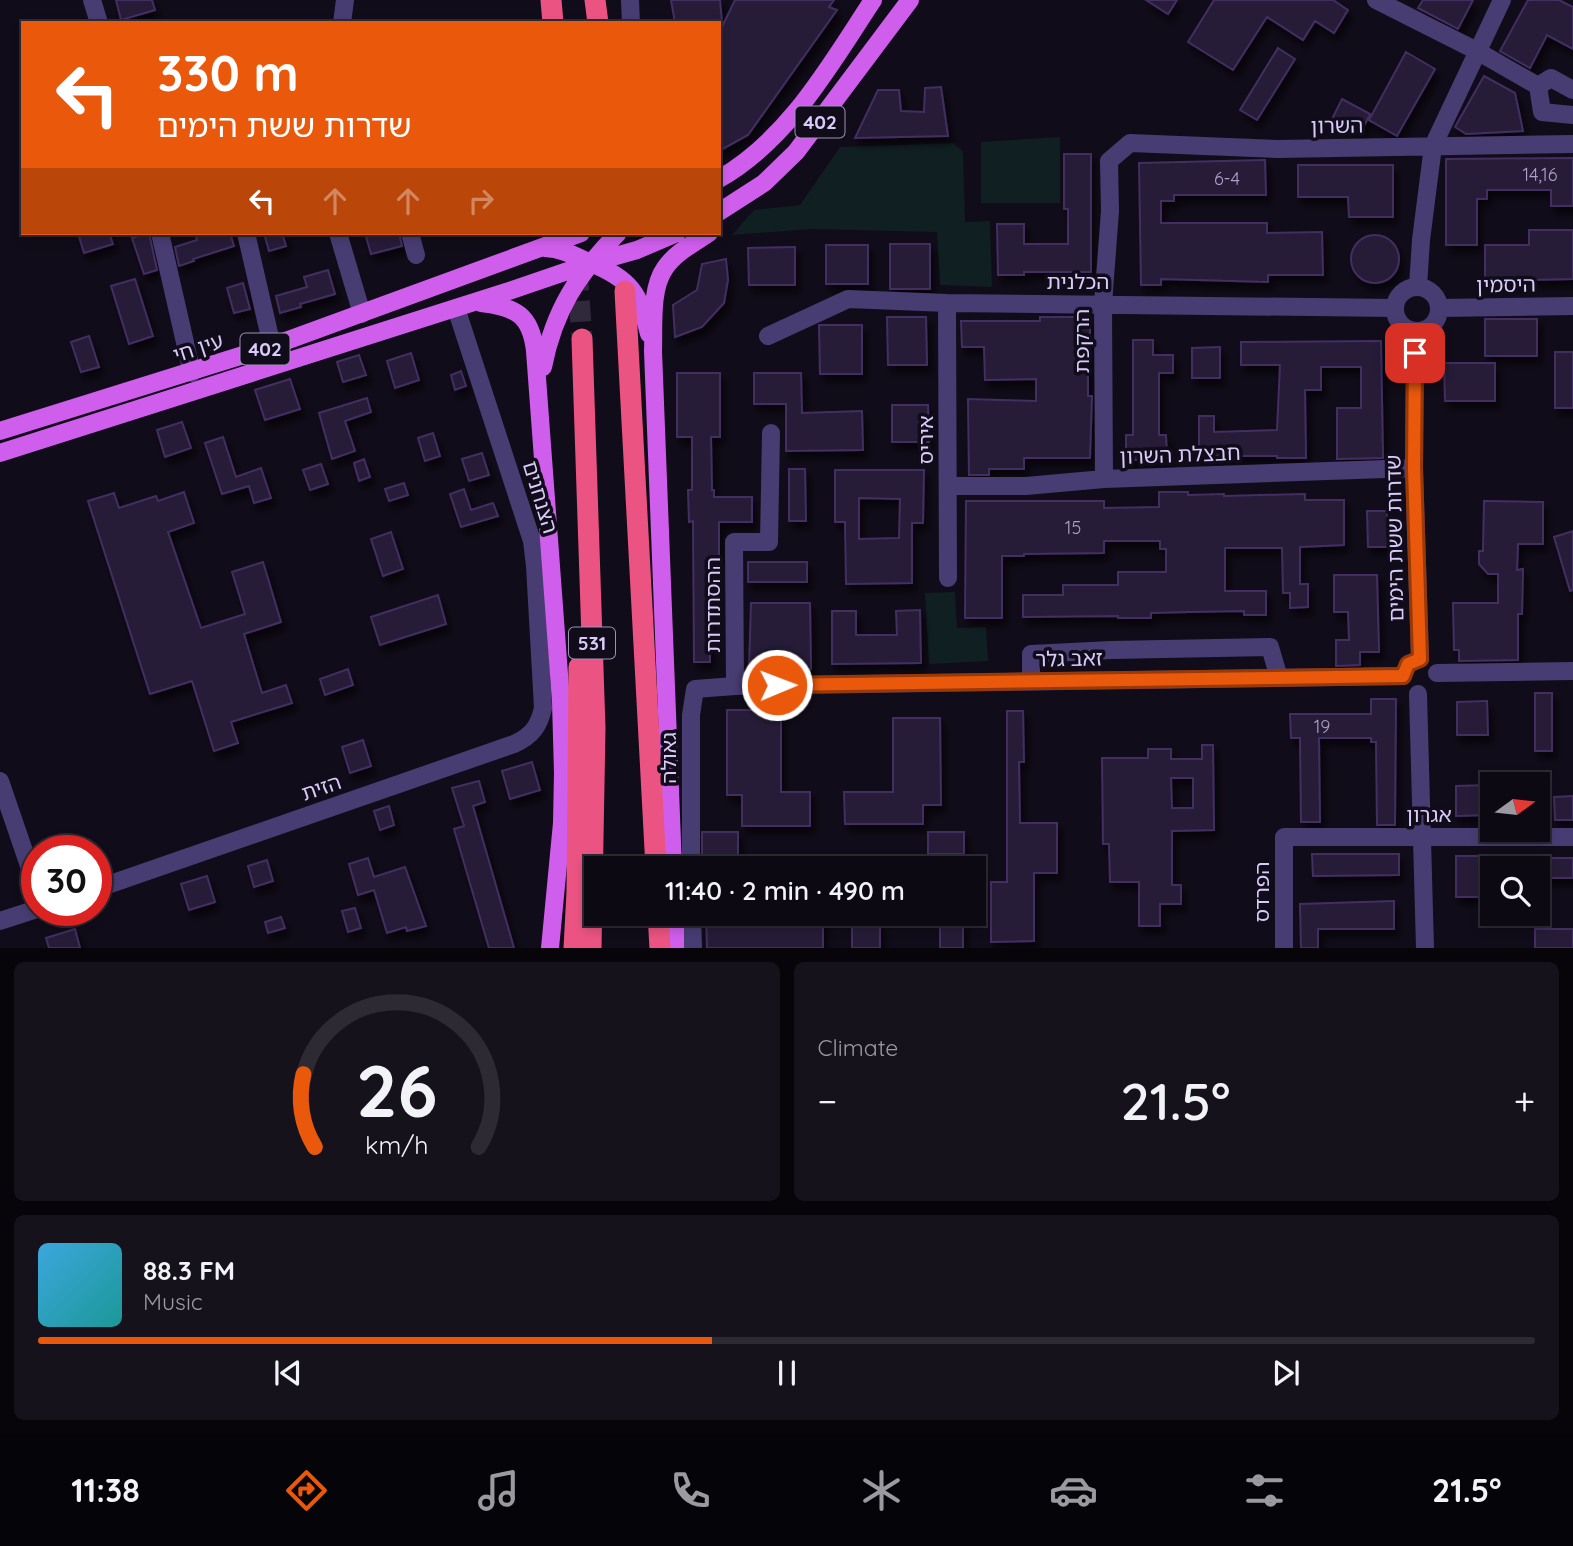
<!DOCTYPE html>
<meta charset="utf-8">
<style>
:root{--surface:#0d0913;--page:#16121c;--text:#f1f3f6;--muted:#9a9aa0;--line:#2d2a33;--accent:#ea580c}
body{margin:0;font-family:Quicksand,"Noto Sans Hebrew",sans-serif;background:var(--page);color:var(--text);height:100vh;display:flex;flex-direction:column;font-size:26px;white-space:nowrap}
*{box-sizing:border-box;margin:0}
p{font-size:23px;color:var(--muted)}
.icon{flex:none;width:38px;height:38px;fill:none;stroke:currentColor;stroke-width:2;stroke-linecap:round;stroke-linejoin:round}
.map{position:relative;height:948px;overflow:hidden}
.drawer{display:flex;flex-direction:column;gap:14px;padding:14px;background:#07050a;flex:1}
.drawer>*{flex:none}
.guide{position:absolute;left:21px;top:21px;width:700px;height:214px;border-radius:0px;box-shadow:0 4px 10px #0003,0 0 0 2px var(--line);background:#ea580c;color:#fff;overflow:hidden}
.needle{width:46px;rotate:75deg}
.tools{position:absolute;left:1480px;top:772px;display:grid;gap:14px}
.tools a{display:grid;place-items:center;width:70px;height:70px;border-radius:0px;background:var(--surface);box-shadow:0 4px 10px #0003,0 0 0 2px var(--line);font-size:35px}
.speed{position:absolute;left:21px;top:835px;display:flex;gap:14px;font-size:35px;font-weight:700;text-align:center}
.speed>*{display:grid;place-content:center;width:91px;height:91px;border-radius:50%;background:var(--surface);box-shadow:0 4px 10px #0003,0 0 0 2px var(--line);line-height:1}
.speed .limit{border:10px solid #d22;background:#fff;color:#111}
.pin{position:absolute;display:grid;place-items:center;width:60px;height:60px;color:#fff;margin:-30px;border-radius:14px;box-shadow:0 4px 10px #0006}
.me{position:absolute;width:77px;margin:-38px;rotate:89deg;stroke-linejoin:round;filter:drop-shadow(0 0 5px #0008)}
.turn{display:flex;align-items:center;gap:24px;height:147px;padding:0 21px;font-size:32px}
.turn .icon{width:91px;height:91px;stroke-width:2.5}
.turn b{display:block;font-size:49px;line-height:60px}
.lanes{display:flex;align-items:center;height:66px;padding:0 21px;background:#0003;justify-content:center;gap:35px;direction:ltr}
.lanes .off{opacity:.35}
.big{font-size:52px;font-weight:600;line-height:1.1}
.drawer .tile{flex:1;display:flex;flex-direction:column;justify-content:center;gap:10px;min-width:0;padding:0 24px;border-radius:10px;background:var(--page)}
.drawer .dial{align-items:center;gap:0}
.dial svg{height:182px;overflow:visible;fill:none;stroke:var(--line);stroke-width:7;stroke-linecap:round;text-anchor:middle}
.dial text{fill:var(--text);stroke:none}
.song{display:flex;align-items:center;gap:21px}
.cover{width:84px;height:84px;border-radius:10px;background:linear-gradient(135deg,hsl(200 70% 55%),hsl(180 70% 35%))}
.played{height:7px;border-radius:4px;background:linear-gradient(90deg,var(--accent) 45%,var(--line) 45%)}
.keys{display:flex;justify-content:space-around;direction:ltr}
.heat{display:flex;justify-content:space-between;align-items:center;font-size:38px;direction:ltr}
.drawer .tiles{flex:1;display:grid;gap:14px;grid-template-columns:1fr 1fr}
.tile:last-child{grid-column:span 2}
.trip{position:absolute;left:584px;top:856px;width:402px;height:70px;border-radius:0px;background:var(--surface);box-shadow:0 4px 10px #0003,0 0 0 2px var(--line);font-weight:600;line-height:70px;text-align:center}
.menu{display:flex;height:112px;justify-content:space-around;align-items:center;background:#050408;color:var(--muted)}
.menu .icon{width:49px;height:49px}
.menu .current{color:var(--accent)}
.menu b{font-size:32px;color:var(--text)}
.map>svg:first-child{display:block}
.green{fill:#102022}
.building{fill:#261b38;stroke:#422f61;stroke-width:2;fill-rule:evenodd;filter:url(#shadow)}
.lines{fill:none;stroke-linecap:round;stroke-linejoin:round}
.highway-tunnel{stroke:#2f293b;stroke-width:21;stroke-dasharray:21 10;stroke-linecap:butt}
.minor{stroke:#483d73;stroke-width:18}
.major{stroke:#d05eec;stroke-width:18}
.highway{stroke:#eb5482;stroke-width:21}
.route-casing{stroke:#983908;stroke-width:18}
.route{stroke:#ea580c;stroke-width:12}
.labels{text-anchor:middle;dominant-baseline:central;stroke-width:7;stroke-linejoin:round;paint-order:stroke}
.number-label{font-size:18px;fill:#ac9fc9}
.shield{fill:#110c19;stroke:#9c92b6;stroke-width:2}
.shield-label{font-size:19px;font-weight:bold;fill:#d8cbf9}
.street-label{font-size:21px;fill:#d8cbf9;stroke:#110c19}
</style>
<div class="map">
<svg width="1573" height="948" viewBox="0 0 1573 948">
<defs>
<filter id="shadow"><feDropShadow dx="4" dy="7" stdDeviation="3.5" flood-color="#0009"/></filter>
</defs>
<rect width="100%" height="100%" fill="#110c19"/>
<path class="green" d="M1060 137V203H981V142Z
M953 143 963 152 965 222 990 221 992 287 940 285 937 232 812 229 732 235 754 210 800 205 840 147Z
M955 592 957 628 986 627 988 661 929 664 925 593Z"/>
<path class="building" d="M116 0H152L155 10 121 20Z
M671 0H720L722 23H675Z
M735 0H834L829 7 837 10 748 135 719 151V33Z
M1146 0H1177L1168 14Z
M1214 0H1333L1348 10 1334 33 1315 21 1303 40 1267 17 1233 70 1188 42Z
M1423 0H1473L1458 29 1418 8Z
M1528 0H1559L1573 7V49L1547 35 1530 68 1500 51Z
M1278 48 1295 59 1257 120 1240 110Z
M1406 52 1435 69 1397 136 1369 120Z
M1484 76 1515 93 1523 131 1466 134 1455 127Z
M941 87 948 136 855 138 878 90H899L901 111 924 112 925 88Z
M1342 99 1370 114 1361 132 1333 117Z
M1064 154H1091V272H1024V275H998L997 224H1024V244H1068V209H1064Z
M1573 158V206H1551V190H1487V199H1477V245H1446V159Z
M1265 160 1266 195H1174V201H1161V223H1267V233L1322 232 1323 275H1268V282L1161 279V285H1141L1139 163Z
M1298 165H1393V217H1349L1348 197H1298Z
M1529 230H1573V279L1485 281V245H1529Z
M78 233H109L113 244 84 253Z
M149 233 157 270 144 274 132 238Z
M208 233H230L234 246 193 259 194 261 179 266 175 247 197 240 196 236Z
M264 233H282L286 246 269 251Z
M365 233H399L402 246 371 254Z
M1351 259a24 24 0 1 1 48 0a24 24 0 1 1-48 0Z
M890 244H930V289H890Z
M826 245H868V284H826Z
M795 247V285H749L748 248Z
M726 259 728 280 724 303 702 327 675 337 673 305 697 290 702 264Z
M328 270 335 294 300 304 301 307 280 313 276 296 307 287 304 277Z
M135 279 153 336 129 344 111 286Z
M243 283 250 309 234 313 227 288Z
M887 317H926L927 365H888Z
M1040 317H1090V342H1088V396H1092L1090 458H1024V469H989V475H969L968 399 1036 401V379L985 380 984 347H962L961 321H1040Z
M1485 319H1537V356H1485Z
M819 325H862V374H820Z
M89 336 99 367 81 372 71 342Z
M1133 340H1153V355H1173V373H1159V435H1166L1167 460H1126V435H1133Z
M1381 341 1383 458 1337 459V408H1361V367H1321V390H1305L1306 458H1277V456H1199V416H1214V432L1277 430 1280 365H1241V342Z
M1220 347V378H1192V348Z
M1555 352H1573V408H1555Z
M411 353 419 380 395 388 387 361Z
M359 355 366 375 343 382 337 362Z
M1444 363H1495V401H1445Z
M461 371 466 386 455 390 451 375Z
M677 373H720V437H711L712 490H714V497H752V522H719V557H709L710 662H694L693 521 689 522 688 490H692V437H677Z
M754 373H801L802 413 862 411 863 450 786 451V404H754Z
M290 379 300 409 265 420 255 390Z
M367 398 371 412 345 421 355 451 332 459 319 413Z
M892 405H928L929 442H892Z
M182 422 191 448 165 457 157 430Z
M433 433 440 456 425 461 418 438Z
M223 437 236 477 261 468 271 498 254 503 249 486 222 494 205 443Z
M482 453 489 475 469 481 462 459Z
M364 459 370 477 359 481 354 463Z
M321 464 328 484 310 490 303 470Z
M789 469H805L806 521H789Z
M835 470H924L923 523H912V583L846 584 845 522H835ZM859 498 900 499 899 538 859 539Z
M404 483 408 495 389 501 385 489Z
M464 489 471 510 493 503 498 516 461 527 450 494Z
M184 492 194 523 168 532 201 628 245 614 232 572 263 562 281 622 244 634 262 693 286 685 292 703 231 722 238 743 214 751 192 681 150 694 88 501 114 493 119 508 156 496 158 501Z
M1159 492H1188V495L1224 494V496L1305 494V500H1344V545L1300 547V584H1308V607L1290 608V593H1283L1282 548H1225V591H1266V615H1244V611L1189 612 1151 613V618H1118V616L1023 617V595H1063V585H1118V572H1166V549H1160V541H1104V553L1024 554V556H1002V618H965L966 501H1104V508L1159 507Z
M1484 501 1543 502V544H1518L1517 570 1523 569 1522 614H1518V660L1459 661V650H1454L1453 603H1498V574H1488L1479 564V551H1483Z
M1367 511H1387V547H1368Z
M1573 531V590L1570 591 1554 537Z
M391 532 403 569 383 576 371 539Z
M748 562H807V582H748Z
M1334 575H1377L1379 652H1360V665L1336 666V640H1349L1348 612H1334Z
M438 595 446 624 380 645 371 617Z
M751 603H810L811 669H749Z
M920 610 921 663 832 664V611H856V635H897L896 611Z
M348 669 353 685 325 695 320 679Z
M1535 693H1552V751H1535Z
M1371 699H1396L1395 825H1377L1376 742H1371V738H1319L1320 822H1301L1300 738H1291L1290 714H1371Z
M1487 701 1488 735H1457V702Z
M727 710H781V792H810V826H742V795H727Z
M1007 711H1023L1024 762H1019L1020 823H1057V873H1034V941L991 942V882H1007Z
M893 718H940L941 805H923V824H845L844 792H893Z
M363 740 371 766 350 773 342 747Z
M1202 745H1213L1214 830 1172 831V885H1181V904H1160V926H1139V882H1110L1109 844H1103L1102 758H1148V749H1171V759H1202ZM1171 778H1193V808H1172Z
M532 762 540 790 510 799 502 771Z
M479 781 485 802 473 806 514 948H489L454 829 464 826 452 788Z
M1489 785V815L1456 816V786Z
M1573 796V820H1555L1554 797Z
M389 806 394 825 380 830 374 811Z
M702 832H738V856H702Z
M928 832H964V854H928Z
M1312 854H1399V875L1313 876Z
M1456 856H1486V897H1456Z
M368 858 374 877 405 867 426 926 407 931 406 927 387 933 374 890 358 895 349 864Z
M1538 858H1573V878H1538Z
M267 860 273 881 254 887 248 866Z
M207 876 215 902 189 910 181 884Z
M1394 901V929H1318V948H1301L1300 904Z
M355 908 361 928 348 932 342 911Z
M706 914H823V948H707Z
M281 917 285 928 268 933 265 922Z
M940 920H963V948H940Z
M852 922H880V948H852Z
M75 929 80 948H49L46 938Z
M1535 929H1573V948H1535Z"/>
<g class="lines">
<path class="highway-tunnel" d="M577 270 582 339"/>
<path class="minor" d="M92 0 99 23
M630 0 631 23
M1376 0 1477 51 1538 86 1542 112 1573 115
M342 23 345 0
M1538 86 1551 78 1573 90
M160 233 192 373
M246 233 272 346
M338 233 362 314
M410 233 416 255
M1395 309a22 22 0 1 1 44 0a22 22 0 1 1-44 0Z
M1418 287 1421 240 1433 146 1502 0
M947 303 948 578
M1439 308 1573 306
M1415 331 1414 468 1420 659
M768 336 848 299 947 303 1395 308
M1104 479 1103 304 1110 211 1109 161 1130 143 1278 149 1573 144
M948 486H1026L1104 479 1414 468
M1437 673 1573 671
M1031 681V654L1111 650 1270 647 1279 678
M735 686 734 542H769L771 433
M1418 694 1425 948
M0 781 37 889
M691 868V715L695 689 735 686 1403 676
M96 889 514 744C532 736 539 726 543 708L535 566 532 541 456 308
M692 914 693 948
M0 921 37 909
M1284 948V837H1573"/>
<path class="major" d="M719 179C789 139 830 65 873 0
M719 212 764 183 796 152 910 0
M545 248C563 249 575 256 591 263 631 280 639 292 649 334
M481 303C516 307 531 315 535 351L561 701 563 773 562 823 550 948
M543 367C554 310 578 274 618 233
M0 431 272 346 581 233
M0 453 512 290 591 263 637 250 677 233
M673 868 653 351C654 327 650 289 665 268 675 253 694 243 709 233
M675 914V948"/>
<path class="highway" d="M551 0 553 23
M595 0 598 23
M625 291 656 868
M582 339 595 728 591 948
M658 914 660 948
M574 948 577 892 579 667"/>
</g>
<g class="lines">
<g class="route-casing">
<path id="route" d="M777 685 1403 676 1408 664 1420 659 1414 468 1415 353"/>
</g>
<use href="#route" class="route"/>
</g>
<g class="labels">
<g class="number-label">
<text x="1540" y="174">14,16</text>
<text x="1227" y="178">6-4</text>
<text x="1073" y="527">15</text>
<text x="1322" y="726">19</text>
</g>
<g class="shield">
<rect x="795.5" y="106.5" width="49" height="31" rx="5"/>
<rect x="240.5" y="333.5" width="49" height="31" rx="5"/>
<rect x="569" y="627.5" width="46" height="31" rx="5"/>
</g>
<g class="shield-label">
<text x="820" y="122">402</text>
<text x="265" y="349">402</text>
<text x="592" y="643">531</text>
</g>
<g class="street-label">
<text transform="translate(1337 125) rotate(-1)">השרון</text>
<text x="1078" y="281">הכלנית</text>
<text transform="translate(1506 284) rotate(-1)">היסמין</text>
<text transform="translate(1081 341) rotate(-90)">הרקפת</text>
<text transform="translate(198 347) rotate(-18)">עין חי</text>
<text transform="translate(925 440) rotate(-90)">איריס</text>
<text transform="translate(1180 454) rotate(-2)">חבצלת השרון</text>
<text transform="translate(541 497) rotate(73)">הצנחנים</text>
<text transform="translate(1394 538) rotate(-91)">שדרות ששת הימים</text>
<text transform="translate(712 605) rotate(-90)">ההסתדרות</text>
<text transform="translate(1069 658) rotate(-1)">זאב גלר</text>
<text transform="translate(668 758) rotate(-90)">גאולה</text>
<text transform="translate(321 787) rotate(-19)">הזית</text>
<text x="1429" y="814">אגרון</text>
<text transform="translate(1261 892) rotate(-90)">הפרדס</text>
</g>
</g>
</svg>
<div class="tools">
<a><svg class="needle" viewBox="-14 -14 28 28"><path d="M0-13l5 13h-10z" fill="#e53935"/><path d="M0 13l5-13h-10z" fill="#9a9aa0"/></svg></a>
<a><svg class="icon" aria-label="search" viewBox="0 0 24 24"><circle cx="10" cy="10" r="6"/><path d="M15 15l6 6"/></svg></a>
</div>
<div class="speed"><div class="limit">30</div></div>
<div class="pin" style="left:1415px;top:353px;background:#d93025"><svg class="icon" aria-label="arrive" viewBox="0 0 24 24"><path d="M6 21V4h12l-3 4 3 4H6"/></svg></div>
<svg class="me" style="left:777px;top:685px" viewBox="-20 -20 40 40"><circle r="17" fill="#ea580c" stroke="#fff" stroke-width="3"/><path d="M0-11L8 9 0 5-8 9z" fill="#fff"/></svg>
<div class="trip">11:40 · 2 min · 490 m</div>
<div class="guide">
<div class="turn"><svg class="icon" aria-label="left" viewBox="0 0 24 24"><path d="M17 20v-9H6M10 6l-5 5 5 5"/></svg><div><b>330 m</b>שדרות ששת הימים</div></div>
<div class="lanes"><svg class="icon" aria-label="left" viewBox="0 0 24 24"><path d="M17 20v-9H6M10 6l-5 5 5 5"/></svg><svg class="icon off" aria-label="ahead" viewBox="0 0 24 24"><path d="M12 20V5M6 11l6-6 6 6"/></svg><svg class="icon off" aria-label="ahead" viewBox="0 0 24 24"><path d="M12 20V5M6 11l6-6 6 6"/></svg><svg class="icon off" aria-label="right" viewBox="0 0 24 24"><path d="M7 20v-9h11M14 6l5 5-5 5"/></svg></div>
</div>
</div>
<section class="drawer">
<div class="tiles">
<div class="tile dial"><svg viewBox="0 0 100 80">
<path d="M14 69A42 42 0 1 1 86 69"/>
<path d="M14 69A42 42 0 0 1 9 37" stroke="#ea580c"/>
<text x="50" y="56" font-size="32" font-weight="700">26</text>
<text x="50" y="72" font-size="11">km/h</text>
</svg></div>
<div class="tile"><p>Climate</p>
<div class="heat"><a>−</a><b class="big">21.5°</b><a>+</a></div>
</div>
<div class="tile">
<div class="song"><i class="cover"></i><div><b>88.3 FM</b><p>Music</p></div></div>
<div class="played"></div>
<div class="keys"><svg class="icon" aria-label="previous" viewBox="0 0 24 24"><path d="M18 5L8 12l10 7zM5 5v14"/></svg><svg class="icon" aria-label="pause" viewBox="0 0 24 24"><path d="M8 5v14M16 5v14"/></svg><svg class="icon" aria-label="next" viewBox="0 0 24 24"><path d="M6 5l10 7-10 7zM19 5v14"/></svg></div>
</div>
</div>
</section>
<nav class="menu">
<b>11:38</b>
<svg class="icon current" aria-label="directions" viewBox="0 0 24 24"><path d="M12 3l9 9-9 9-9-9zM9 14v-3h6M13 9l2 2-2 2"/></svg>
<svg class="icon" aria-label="music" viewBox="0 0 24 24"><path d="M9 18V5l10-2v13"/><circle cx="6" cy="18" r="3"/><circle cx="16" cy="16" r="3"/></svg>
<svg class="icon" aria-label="phone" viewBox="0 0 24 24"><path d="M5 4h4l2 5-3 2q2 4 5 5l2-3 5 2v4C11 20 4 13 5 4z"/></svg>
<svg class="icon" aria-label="climate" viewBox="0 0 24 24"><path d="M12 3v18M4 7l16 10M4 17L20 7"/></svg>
<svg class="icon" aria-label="car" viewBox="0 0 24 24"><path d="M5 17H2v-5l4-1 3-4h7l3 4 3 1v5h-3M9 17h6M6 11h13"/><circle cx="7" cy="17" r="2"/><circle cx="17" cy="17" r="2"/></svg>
<svg class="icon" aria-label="filters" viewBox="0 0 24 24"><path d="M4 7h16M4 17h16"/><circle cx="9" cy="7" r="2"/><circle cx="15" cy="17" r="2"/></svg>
<b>21.5°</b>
</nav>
